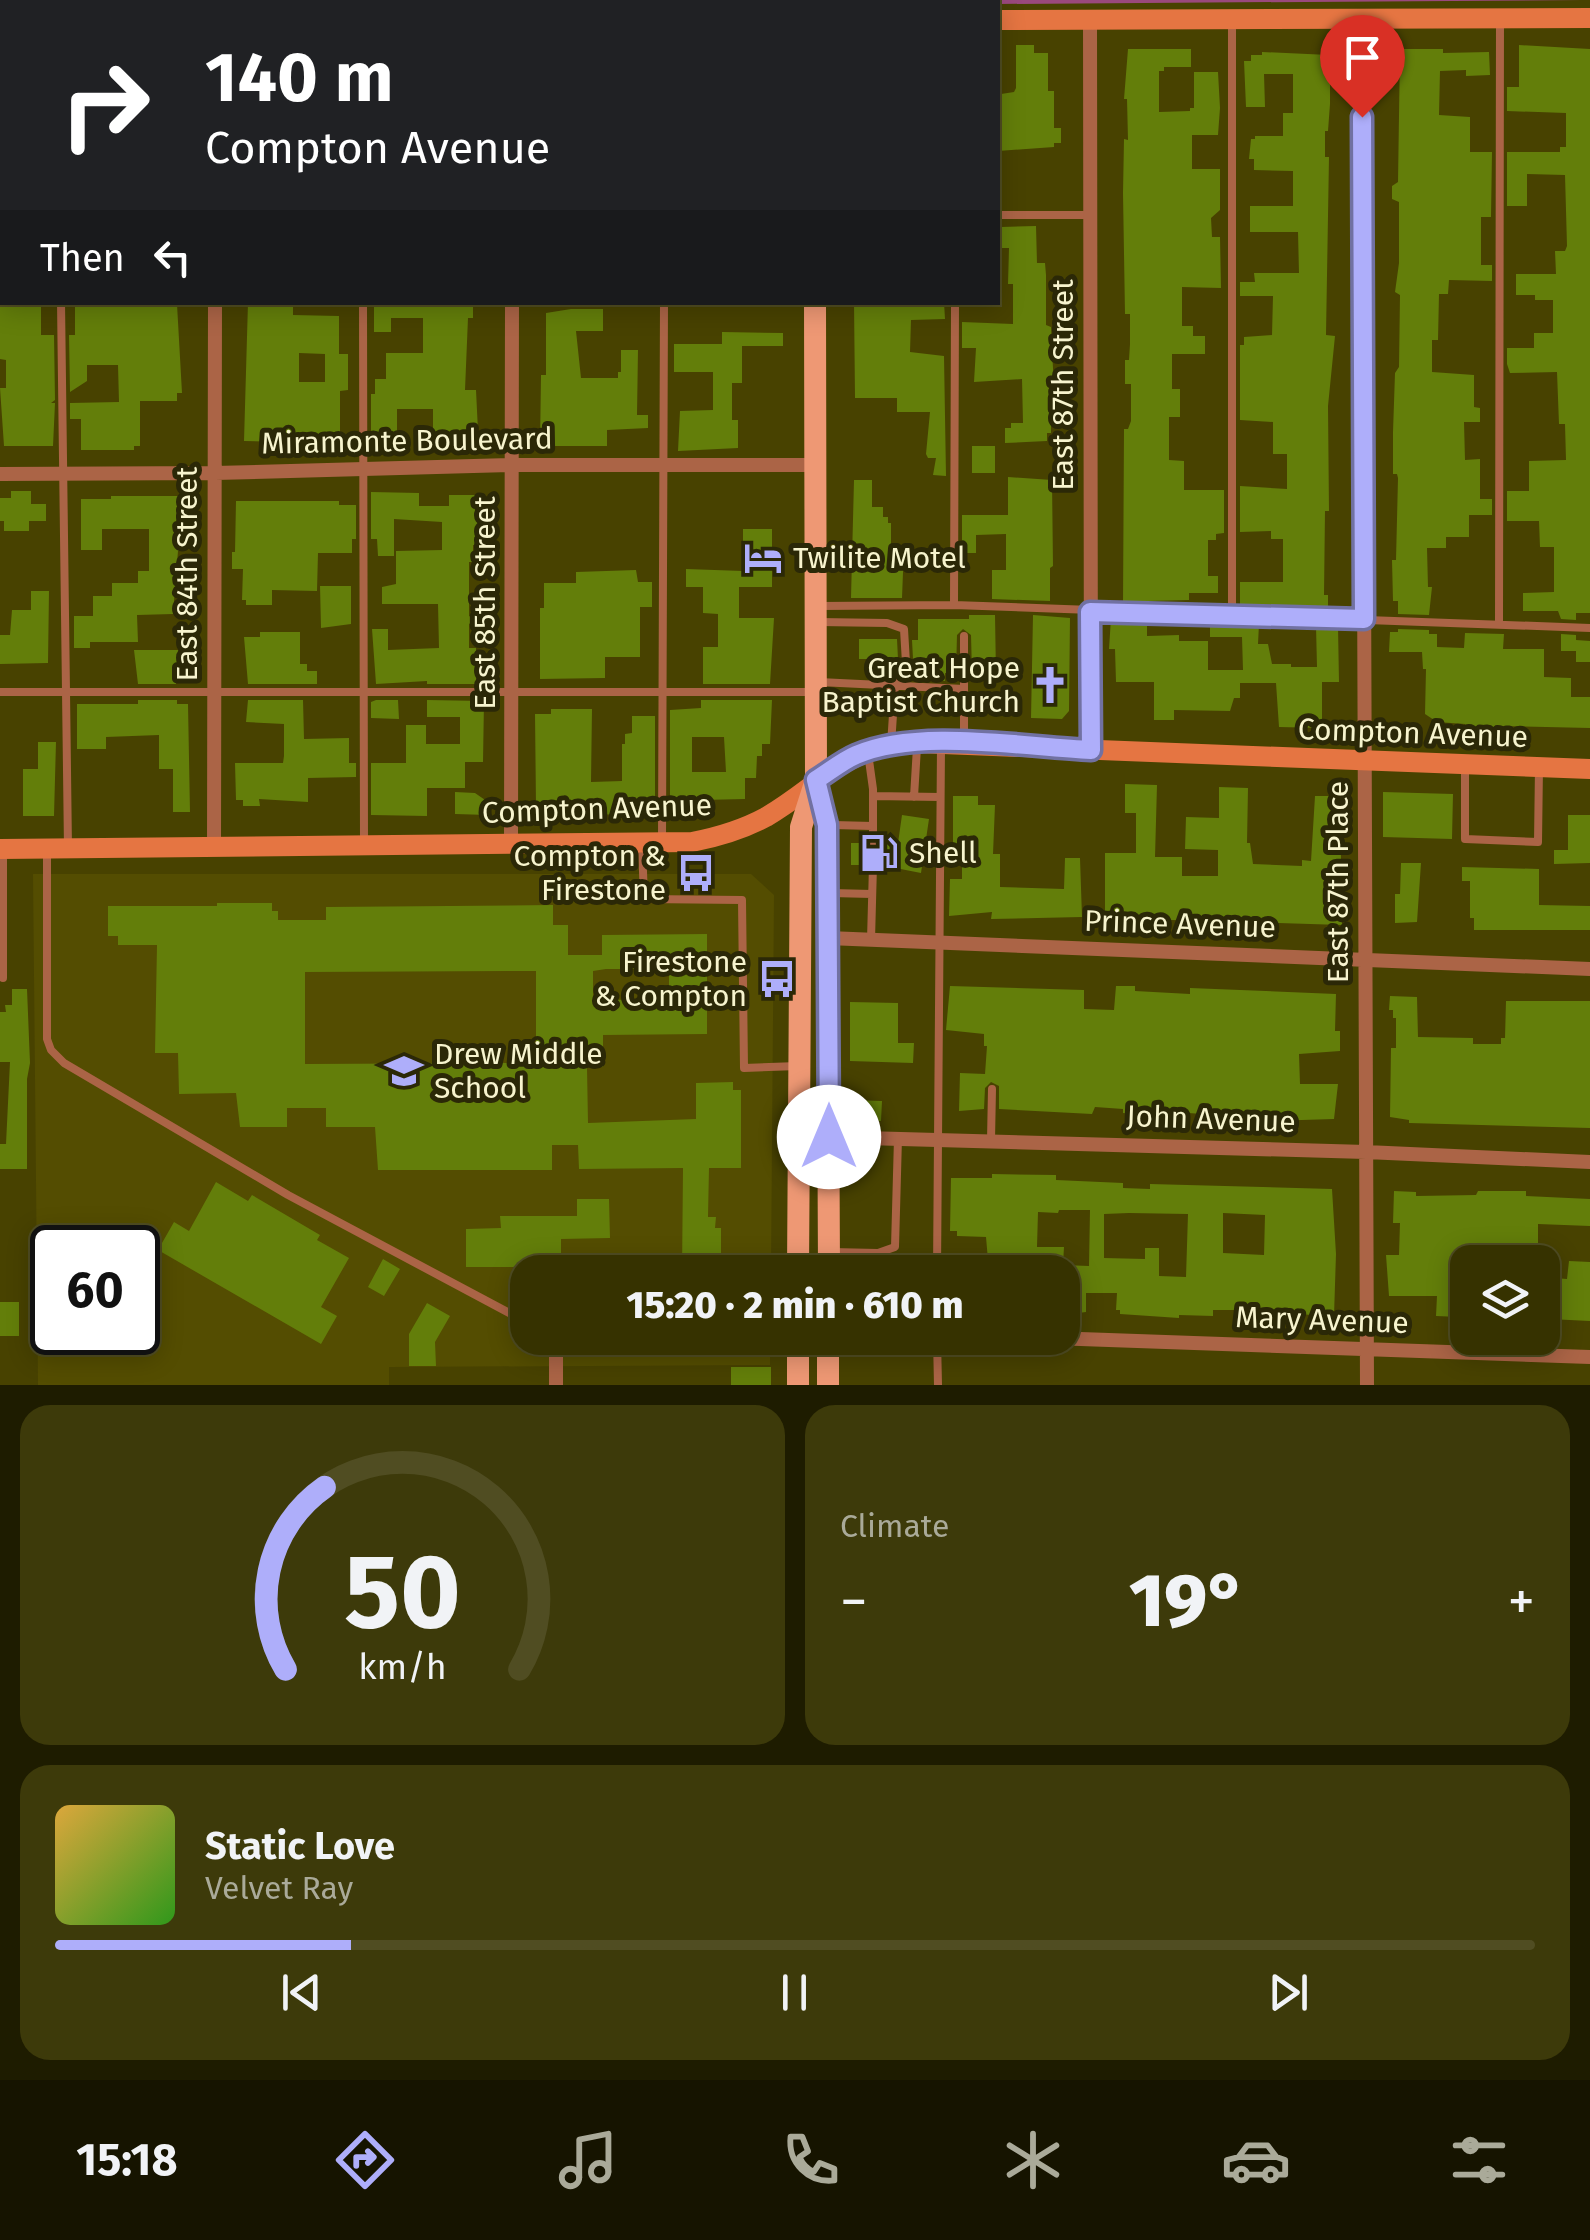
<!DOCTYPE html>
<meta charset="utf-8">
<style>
:root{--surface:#363200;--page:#3d3a0a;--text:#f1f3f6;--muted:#aa9;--line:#504d22;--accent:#aeaefa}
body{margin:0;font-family:"Fira Sans",sans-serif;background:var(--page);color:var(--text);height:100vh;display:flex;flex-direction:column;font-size:38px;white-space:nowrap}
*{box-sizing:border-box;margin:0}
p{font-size:32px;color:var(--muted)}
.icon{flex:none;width:55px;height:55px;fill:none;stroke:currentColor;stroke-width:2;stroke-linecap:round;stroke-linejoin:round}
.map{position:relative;height:1385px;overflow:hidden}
.details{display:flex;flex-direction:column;gap:20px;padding:20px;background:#1e1c00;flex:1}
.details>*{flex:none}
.banner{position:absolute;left:0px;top:0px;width:1000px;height:305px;box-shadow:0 5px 25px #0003,0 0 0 2px var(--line);background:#202124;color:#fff;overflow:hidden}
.tools{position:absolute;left:1450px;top:1245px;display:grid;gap:20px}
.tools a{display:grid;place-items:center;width:110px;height:110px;border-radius:20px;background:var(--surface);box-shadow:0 5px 25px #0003,0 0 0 2px var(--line);font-size:50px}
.speed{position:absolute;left:30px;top:1225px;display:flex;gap:20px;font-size:50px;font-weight:700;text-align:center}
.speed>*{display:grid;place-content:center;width:130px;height:130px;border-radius:50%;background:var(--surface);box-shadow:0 5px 25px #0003,0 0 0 2px var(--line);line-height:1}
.speed .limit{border:5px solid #111;border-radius:15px;background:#fff;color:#111}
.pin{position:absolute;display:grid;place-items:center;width:85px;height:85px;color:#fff;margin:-102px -42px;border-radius:50% 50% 50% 0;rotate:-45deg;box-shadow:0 0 10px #0007}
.pin .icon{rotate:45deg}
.me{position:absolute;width:110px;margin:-55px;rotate:0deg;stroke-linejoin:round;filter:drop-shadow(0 0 8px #0008)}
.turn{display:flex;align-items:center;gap:35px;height:210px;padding:0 40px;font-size:45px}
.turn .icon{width:130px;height:130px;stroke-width:2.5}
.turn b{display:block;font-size:70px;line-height:85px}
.then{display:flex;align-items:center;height:95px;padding:0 40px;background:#0003;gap:20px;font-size:38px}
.big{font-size:75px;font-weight:800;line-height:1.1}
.details .tile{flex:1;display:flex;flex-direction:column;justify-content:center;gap:15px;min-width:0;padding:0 35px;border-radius:30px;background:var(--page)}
.details .dial{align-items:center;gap:0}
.dial svg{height:260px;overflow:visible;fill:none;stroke:var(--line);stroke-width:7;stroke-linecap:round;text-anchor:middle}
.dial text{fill:var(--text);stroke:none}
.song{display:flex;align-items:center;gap:30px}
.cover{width:120px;height:120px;border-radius:15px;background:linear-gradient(135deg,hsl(40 70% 55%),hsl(110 70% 35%))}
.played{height:10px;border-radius:5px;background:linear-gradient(90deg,var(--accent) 20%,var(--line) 20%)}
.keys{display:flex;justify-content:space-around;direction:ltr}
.heat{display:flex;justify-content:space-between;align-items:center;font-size:55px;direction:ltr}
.details .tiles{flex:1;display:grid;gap:20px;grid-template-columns:1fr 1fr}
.tile:last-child{grid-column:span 2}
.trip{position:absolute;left:510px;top:1255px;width:570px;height:100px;border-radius:30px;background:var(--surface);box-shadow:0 5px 25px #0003,0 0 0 2px var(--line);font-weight:800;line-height:100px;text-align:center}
.dock{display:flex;height:160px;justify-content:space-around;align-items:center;background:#161400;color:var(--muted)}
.dock .icon{width:70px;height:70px}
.dock .current{color:var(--accent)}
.dock b{font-size:45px;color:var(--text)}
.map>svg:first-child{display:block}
.built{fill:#544d01;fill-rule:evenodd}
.green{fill:#9a497c}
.building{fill:#637e0a;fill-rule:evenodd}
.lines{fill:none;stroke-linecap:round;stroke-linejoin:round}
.lane{stroke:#ab6446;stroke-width:8}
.street{stroke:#ab6446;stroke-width:14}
.secondary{stroke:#e57542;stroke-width:20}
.primary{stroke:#ee9874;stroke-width:22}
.route-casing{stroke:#7171a2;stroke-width:25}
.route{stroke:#aeaefa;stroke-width:18}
.labels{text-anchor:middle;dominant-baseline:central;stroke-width:10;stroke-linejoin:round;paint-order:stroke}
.street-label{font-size:30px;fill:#f7f4ce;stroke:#2b2807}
.poi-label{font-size:30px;fill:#f7f4ce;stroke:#2b2807;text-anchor:start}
</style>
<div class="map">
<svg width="1590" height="1385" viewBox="0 0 1590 1385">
<rect width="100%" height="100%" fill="#484200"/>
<path class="built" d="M33 874H751L774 895 771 1272H528V1338H770V1365L389 1367V1385H38ZM52 1248H138V1332H52Z"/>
<path class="green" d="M845 0H1582L998 4Z"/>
<path class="building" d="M1016 45H1034V53H1048V91H1054V128H1061V143H1054V147L998 151 1001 94 1014 92 1016 88Z
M1519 45 1590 49V613H1576V620L1561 619 1558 611H1523V593L1554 592V547H1540L1539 521H1507V491H1529V461L1566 460 1565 424H1559L1557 372 1510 373 1507 364V348H1534V333H1553V300H1535V295H1516V274H1556L1555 251H1565L1567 246 1565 175 1527 174V206H1507V152H1560V147H1566V113L1507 111V87H1519Z
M1128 49H1191V67H1164V71H1159V112L1190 111V108H1194V72H1218L1220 108 1218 135H1192V169H1220V210L1211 218 1212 237H1220L1221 288 1182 287V326H1193V336H1205V354H1172V389H1180V417H1169V460L1184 461V490H1224V533L1216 534V540H1208V576H1218V593H1189V600L1148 601V604H1123L1124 429H1128L1131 421V384H1125V360H1129L1130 344V314H1125L1123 193 1124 139 1128 140 1127 99H1124Z
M1400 49H1443V53L1489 52 1490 75 1466 76V70L1440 71 1439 115 1470 117V152H1492L1491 217H1481V265H1492V281L1449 280 1448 294H1439L1438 340H1432V372L1474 375V407L1480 408V422H1464L1465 460 1480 459V499H1492V515H1469V537H1446V548H1427L1428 587H1432L1429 615 1398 614V601H1393L1392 560H1396L1398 478 1397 474H1393V432L1395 373 1399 367 1400 295 1395 292 1399 263V202L1392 199V186L1398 182Z
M1262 52 1329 55 1330 61V104L1328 131H1325V157H1329L1326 335 1335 336 1328 406 1329 511H1325L1324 595H1328V610L1240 608V582H1283V539H1271V531L1240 532V486L1287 489V454H1273V422L1240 420V345H1244V337L1272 335 1273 296H1240V282H1255L1254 273H1299L1298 232H1250V206H1293V171L1254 170V159H1249L1251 139H1255V136H1283V113H1293V74H1264L1265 107H1246L1244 61H1251V55H1262Z
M1036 226 1037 263H1045L1046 275V325L1051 327 1055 410H1051V433H1047V441L1005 443V428H1011V423H1023L1022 379 974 382 976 348H962V322L1013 324V284H1008L1009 248H1001V227Z
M0 302H41V335H54L55 400 51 403H55L53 446H4L0 388H6V360L0 359Z
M75 302 177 304 182 393H177V401H140V446H134V450H81V419H70V403L119 402 118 365H87V381L70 392 69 335H75Z
M248 302H293V315L339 316V354H348V390L340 391V435L356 434V450L337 452 336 447H295V442L244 441ZM299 353 325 354V382H299Z
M374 302H473V318H468L465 390H476L478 431 448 435V450H433V409H397V449H371V394H375V379H386V353H423V318H391V332H374Z
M854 302H944L945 319 911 320 910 352 944 356 946 476 933 475 936 458H928L926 454 930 412H897V398H855Z
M571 309H603V331H576L581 378H618V372H621V350H638L637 415H648V428L607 430V446H540L541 375H546V313Z
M722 332 783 333V346H742V383H732V420H738V448L678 451 680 411 713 410V372H674V344H722Z
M972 446H995V473H972Z
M1008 477 1052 480 1053 566 1050 568V601L992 599V570H1006V534L976 535V553H962V515H1008Z
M854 480H872V507H883V517H888V523H891V547H904L902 598H851Z
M11 491H31V504H46V521H29V531H4V521H0V498H11Z
M371 492 419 493V506H449V495H479L477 545H473V562H469V616L475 619 469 624V648H476V684H427V681L376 684 372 629H388V650L439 648 438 604H382V587L396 584V551L442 550V522L394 519V556H378L377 539H371Z
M111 496H178V503H181L182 551H178L173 614 137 615 138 642H90V648H74V616H93V596H112V583H138V571H149V529H102V550H81V499H111Z
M236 501H339V505H356V539H352V553H318L317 591 272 590V605H246V600H242L243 569H232V552H235Z
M743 529H772V587H739V618H774L770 684H703V647H718V614L703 613V587H686V569L743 571Z
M636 570 638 582H652V607H640V657H605V678L540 679V608H544V583H576V572Z
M320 586H351V624L321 628Z
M31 591H49L48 663 0 664V635H10L12 610H31Z
M969 615H995L996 674 972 673 971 635 963 629 957 635 956 673H945V681L918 679V659H913L912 640H918V619H969Z
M1033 615 1070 618 1069 711 1062 719 1031 718Z
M1111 618 1147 620V636L1179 635V641H1208V670H1243L1242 637H1210V623L1259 624 1258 644H1268L1272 664H1291V667H1317L1316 626H1338L1339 682H1322V728L1279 727 1276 683H1240V698H1234L1230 711 1174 710V720H1154V682H1116L1115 649H1109Z
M1398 629 1429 630V634H1437V647L1464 648 1465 633 1504 634 1503 649H1544V677L1571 678V697H1590V728L1500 726V730L1465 728V724L1437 722 1425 714 1426 669H1423L1422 652H1389L1390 632H1398Z
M260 632H300V664H307V671H317V684H248L244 637H260Z
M1561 634 1576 635V640L1590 641V662H1576V651H1561Z
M859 639H897L898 659H859Z
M134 650H178L176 684H138Z
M138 700H177V704H188L190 812H173V769H159V735L106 737V749H77V704H138Z
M248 700H303L304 739 349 738V763H356V777L308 778V802L259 799 260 806H243V800H236L235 763H283L284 756V724L246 722Z
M376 700H398L399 719 371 718V702Z
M427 700 484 701 483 762H465V788H427V816L371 815V763H406V725H426V744H460V717H427Z
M701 700H772L770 744H762V756H757L756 778H745V799L702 800V815H670V710L701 708ZM692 737H724L726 772H692Z
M551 709H592L591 782 622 781V744H625V734L632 733V716H655V815L567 814V806H536L535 714H551Z
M38 742H56L54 816H23V769H38Z
M1125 784 1157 785 1155 857H1182V876H1218V850L1185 849 1186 817 1219 818V787L1248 788 1247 843H1250L1253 864 1302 866V860L1311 861 1315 796H1340L1342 925 1105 918V853H1136V813H1125Z
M455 792 475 793 488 802V815L455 814Z
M1383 792 1453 794 1452 839 1383 837Z
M953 796H978V805H995L993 854H1000V887L1064 889 1065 858H1080L1082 917 991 919 992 912 949 916 950 879H962V847H953Z
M902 815 929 819 921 873 880 865 874 858 869 859 866 865H851V843H866L872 850 880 843H898Z
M1568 815H1590V863L1554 864V850H1568Z
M1401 863H1421L1417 922 1395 923V894H1400Z
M1462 867 1539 869V905L1590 906V930H1474V918H1470V881H1462Z
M217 903H272V911H278V920H326V907L553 905V925H568V955H602V935L707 934V1034L603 1035V1067H587L588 1123 696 1119V1083L733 1082V1090H741V1168H709L708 1217H716L715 1228H721V1262H711V1272H682L683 1168 579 1169 578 1145H552V1170H378L375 1127H326V1108H287V1127H240L236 1093 179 1094 178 1053H155L157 945H118V936H108V906H217ZM606 969H669V1001L593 999V971ZM536 971V1063L305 1064V972Z
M950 986 1084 990V1009L1114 1010 1116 986H1135V991L1190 994V988L1336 994 1335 1031H1340V1051L1299 1054 1300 1084H1338L1334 1119 1267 1121V1118L1172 1112V1116H1152L1123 1113V1109L1095 1107 1092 1114 999 1109V1086L991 1082 985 1088 984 1109 959 1111 960 1073 985 1074 987 1046H984V1034L946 1030Z
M12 989H27L30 1063 27 1079V1169H0V1144H6L10 1062H0V1012H6L5 1005H12Z
M1390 996 1417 997 1418 1037 1473 1038V1044H1501V1038H1505L1506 1001H1590V1128L1409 1123V1120L1390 1117 1391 1048H1396V1018H1393V1010H1389Z
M850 1002 898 1003V1043H914L913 1063 850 1061Z
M850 1100 882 1101 881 1121 849 1120Z
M992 1174 1056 1175V1180L1123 1183V1188L1150 1189V1184L1332 1189 1336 1254 1334 1316 1257 1312V1318H1242V1310H1213V1316L1179 1315V1318L1120 1314V1310H1116L1117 1293H1086V1312L1062 1315V1272H1036V1257L1004 1258V1272H989L986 1237 957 1236V1231H950L951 1178H992ZM1059 1210H1090L1089 1266 1063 1265 1064 1247H1037L1038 1212 1058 1213ZM1129 1213 1188 1214 1186 1277 1159 1276V1248H1145V1259L1104 1258V1214ZM1223 1213 1265 1215 1264 1255 1223 1253Z
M216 1182 248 1201 252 1195 320 1235 317 1240 349 1258 321 1307 337 1316 321 1344 158 1250 174 1222 189 1231Z
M1394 1191 1416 1192V1196L1476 1195 1478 1191H1526V1196L1590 1199V1226L1538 1224V1262H1468V1272H1460L1459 1317 1436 1316 1437 1296H1389L1386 1255H1399L1400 1223H1393Z
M577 1199H609L610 1238 561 1239V1267H466V1229L501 1228 500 1216H577Z
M383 1259 400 1269 384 1296 368 1287Z
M1569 1261 1590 1262V1321L1549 1319V1298L1542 1297V1277L1567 1279Z
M0 1302H19V1336H0Z
M427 1303 450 1316 435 1342 436 1366H409V1334Z
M731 1367H771V1385H731Z"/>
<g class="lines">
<path class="lane" d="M664 0V2
M362 2V0
M1232 20V616
M998 215H1090
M61 302 68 848
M363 302 364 845
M954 605 955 302
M820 606 954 605 1590 628
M819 622 887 623 904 629 906 663 895 684 891 745
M1499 624 1500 19
M964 636V743
M819 682 964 689
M0 692H810
M868 753 873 789V843
M1465 766V839L1538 842 1539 767
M873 796 940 797
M914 797 917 747
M833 825 873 826
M662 838 664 302
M642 844 644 899 742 900 744 1068 798 1066
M3 853V978
M47 853V1039L51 1050 64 1063 288 1195 528 1323
M831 893 872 894
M871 940 873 865
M991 1140 992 1089
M831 1252 878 1253 895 1247 898 1138
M937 1272 941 746
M561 1338 571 1341 796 1340
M937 1338 938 1385"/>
<path class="street" d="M6 0V2
M214 0V2
M110 2V0
M512 2V0
M1362 19 1367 1385
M1090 20 1091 751
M0 79H2
M0 474 215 473 513 465H816
M511 844 512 302
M214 846 215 302
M828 938 1590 969
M829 1137 1366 1152 1590 1162
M556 1338V1385
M1052 1338 1590 1357"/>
<path class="secondary" d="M998 20 1590 18
M0 849 692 842C718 837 742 830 766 817 824 783 842 747 918 743L1590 769"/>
<path class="primary" d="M815 0V2
M815 302 816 781 827 825 829 1272
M798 1272 801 827 815 783
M798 1385V1338
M828 1385V1338"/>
</g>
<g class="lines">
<g class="route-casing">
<path id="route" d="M829 1137 827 825 816 780C829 772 842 761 856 755 918 728 1023 747 1091 750L1090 612 1364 619 1362 117"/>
</g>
<use href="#route" class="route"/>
</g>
<defs>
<g id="hotel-bare" transform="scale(3)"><path d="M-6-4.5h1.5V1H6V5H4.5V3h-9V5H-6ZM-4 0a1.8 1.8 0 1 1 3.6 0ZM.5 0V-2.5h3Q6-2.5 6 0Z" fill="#aeaefa" stroke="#2b2807" stroke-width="2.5" paint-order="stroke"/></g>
<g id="church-bare" transform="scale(3)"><path d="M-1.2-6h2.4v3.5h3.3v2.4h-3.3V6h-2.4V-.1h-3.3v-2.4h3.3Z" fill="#aeaefa" stroke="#2b2807" stroke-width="2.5" paint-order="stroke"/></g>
<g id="fuel-bare" transform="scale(3)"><path d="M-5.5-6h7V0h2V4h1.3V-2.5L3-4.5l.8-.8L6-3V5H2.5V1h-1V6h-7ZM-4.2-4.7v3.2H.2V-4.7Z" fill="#aeaefa" stroke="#2b2807" stroke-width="2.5" paint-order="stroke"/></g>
<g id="bus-bare" transform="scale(3)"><path d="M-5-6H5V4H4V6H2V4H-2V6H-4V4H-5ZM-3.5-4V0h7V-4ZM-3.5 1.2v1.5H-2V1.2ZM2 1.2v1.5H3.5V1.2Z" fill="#aeaefa" stroke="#2b2807" stroke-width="2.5" paint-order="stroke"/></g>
<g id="school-bare" transform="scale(3)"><path d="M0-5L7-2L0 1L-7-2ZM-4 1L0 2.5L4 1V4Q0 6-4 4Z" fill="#aeaefa" stroke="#2b2807" stroke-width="2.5" paint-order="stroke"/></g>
</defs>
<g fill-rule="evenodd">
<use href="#hotel-bare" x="763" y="558"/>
<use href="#church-bare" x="1050" y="685"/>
<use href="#fuel-bare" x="879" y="853"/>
<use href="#bus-bare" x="696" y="873"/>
<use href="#bus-bare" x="777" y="979"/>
<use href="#school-bare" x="404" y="1071"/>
</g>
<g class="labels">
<g class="street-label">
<text transform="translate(1063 385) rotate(-90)">East 87th Street</text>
<text transform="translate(407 441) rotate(-1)">Miramonte Boulevard</text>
<text transform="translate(187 574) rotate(-90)">East 84th Street</text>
<text transform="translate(485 603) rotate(-90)">East 85th Street</text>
<text transform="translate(1413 733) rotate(2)">Compton Avenue</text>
<text transform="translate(597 809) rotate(-2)">Compton Avenue</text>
<text transform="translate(1338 882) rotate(-90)">East 87th Place</text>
<text transform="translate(1180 924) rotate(2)">Prince Avenue</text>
<text transform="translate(1211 1119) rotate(2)">John Avenue</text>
<text transform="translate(1322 1320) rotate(2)">Mary Avenue</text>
</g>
<g class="poi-label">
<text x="793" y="558">Twilite Motel</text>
<text x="1020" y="668" text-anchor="end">Great Hope<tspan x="1020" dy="34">Baptist Church</tspan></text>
<text x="909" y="853">Shell</text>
<text x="666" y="856" text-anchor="end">Compton &amp;<tspan x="666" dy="34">Firestone</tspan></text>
<text x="747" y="962" text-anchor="end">Firestone<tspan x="747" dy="34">&amp; Compton</tspan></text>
<text x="434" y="1054">Drew Middle<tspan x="434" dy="34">School</tspan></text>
</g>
</g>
</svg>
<div class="tools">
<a><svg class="icon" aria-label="layers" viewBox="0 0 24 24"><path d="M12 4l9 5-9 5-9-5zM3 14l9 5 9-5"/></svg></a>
</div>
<div class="speed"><div class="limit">60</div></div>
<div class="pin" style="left:1362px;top:117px;background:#d93025"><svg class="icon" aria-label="arrive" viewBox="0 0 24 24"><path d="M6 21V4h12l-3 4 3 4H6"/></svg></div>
<svg class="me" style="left:829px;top:1137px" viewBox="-20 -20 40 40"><circle r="19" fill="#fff"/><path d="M0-13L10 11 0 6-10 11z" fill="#aeaefa"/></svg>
<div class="trip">15:20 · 2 min · 610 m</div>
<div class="banner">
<div class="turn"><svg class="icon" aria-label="right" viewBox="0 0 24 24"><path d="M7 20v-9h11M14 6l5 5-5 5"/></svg><div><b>140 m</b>Compton Avenue</div></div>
<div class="then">Then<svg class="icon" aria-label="left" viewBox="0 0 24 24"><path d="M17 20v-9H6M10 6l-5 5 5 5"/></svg></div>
</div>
</div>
<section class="details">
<div class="tiles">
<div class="tile dial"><svg viewBox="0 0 100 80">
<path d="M14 69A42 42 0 1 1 86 69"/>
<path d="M14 69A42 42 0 0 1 26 13" stroke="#aeaefa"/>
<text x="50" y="56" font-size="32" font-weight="700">50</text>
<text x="50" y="72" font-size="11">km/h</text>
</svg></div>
<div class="tile"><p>Climate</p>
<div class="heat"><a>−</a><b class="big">19°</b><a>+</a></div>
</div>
<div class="tile">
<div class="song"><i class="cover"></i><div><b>Static Love</b><p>Velvet Ray</p></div></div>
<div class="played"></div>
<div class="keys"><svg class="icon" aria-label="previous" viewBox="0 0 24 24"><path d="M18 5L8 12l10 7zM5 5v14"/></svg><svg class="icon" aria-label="pause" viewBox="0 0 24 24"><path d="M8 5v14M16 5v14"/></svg><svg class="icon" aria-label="next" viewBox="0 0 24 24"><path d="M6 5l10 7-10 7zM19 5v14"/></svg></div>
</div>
</div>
</section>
<nav class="dock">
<b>15:18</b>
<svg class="icon current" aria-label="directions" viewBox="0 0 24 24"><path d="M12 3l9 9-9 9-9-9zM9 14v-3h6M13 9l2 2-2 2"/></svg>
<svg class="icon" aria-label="music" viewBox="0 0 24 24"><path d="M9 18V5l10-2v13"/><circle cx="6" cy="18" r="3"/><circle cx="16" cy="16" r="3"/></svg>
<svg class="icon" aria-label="phone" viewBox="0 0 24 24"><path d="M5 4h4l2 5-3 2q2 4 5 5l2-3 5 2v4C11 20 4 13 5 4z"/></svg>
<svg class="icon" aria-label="climate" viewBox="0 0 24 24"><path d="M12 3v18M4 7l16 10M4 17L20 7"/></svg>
<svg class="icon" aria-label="car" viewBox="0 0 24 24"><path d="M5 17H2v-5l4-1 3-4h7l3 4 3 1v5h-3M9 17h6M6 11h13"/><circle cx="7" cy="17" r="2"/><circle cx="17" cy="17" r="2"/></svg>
<svg class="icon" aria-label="filters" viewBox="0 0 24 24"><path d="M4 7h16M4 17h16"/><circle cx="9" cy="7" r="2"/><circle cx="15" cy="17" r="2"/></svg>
</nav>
